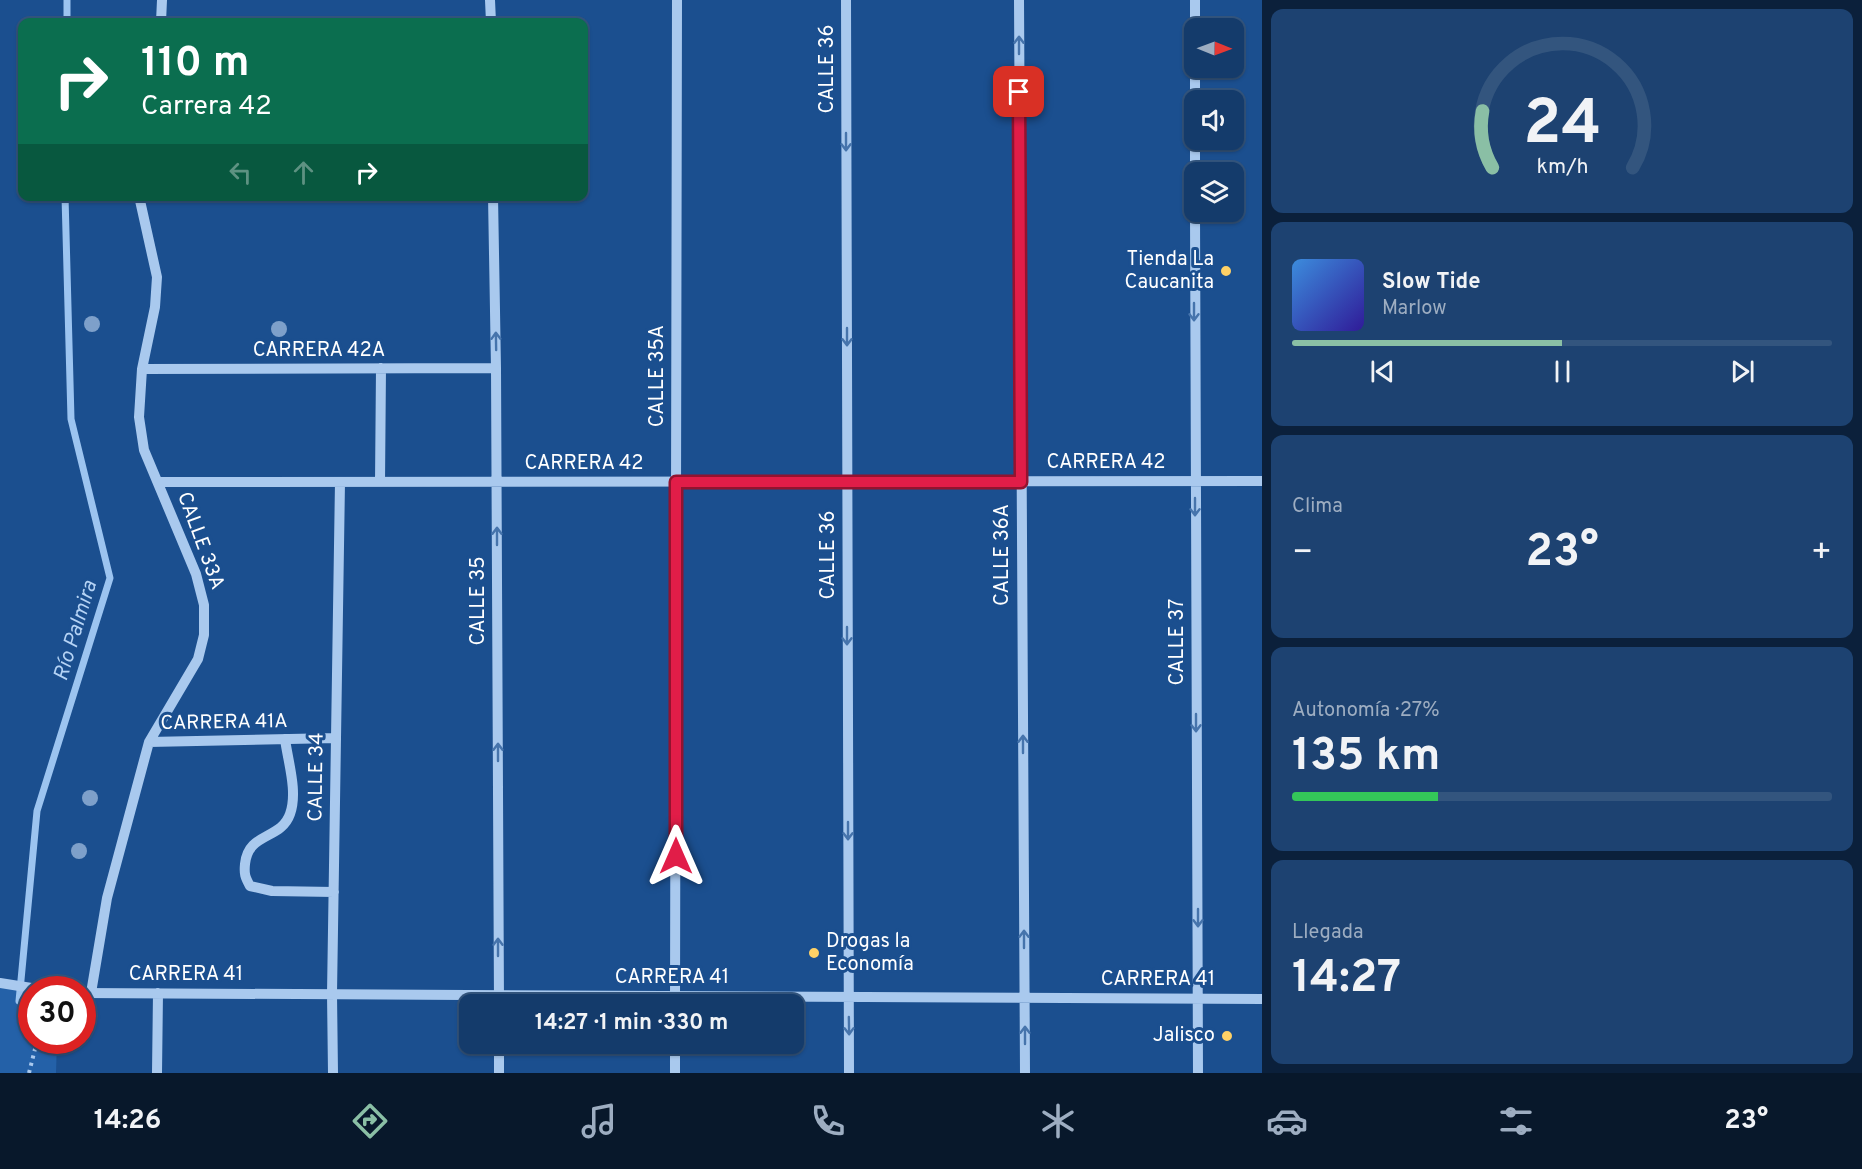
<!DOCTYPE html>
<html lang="es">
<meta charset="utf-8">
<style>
:root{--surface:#143b6b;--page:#1d4271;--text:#f1f3f6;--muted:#9dadc1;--line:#33557e;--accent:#8abfa5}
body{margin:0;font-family:Overpass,sans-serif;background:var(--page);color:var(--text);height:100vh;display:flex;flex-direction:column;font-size:22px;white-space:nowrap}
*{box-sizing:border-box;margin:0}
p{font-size:20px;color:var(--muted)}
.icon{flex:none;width:33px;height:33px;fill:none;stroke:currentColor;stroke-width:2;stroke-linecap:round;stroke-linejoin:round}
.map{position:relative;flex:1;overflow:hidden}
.drawer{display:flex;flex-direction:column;gap:9px;padding:9px;background:#0b203b;width:600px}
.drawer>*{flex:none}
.hud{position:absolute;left:18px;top:18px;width:570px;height:183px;border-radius:12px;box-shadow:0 2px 4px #0004,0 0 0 2px var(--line);background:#0b6e4f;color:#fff;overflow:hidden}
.needle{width:39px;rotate:91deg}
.controls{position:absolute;left:1184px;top:18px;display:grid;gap:12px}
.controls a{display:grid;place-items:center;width:60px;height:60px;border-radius:12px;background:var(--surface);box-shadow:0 2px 4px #0004,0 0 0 2px var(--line);font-size:30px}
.speed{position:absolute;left:18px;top:976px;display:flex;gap:12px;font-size:30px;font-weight:700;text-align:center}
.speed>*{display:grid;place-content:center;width:78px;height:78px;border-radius:50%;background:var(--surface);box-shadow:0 2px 4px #0004,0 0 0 2px var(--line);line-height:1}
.speed .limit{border:9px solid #d22;background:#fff;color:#111}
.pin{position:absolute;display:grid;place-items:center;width:51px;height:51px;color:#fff;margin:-26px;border-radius:12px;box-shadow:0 3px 9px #0006}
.me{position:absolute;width:66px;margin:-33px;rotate:0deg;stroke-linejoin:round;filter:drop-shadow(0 0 4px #0008)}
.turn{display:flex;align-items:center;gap:21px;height:126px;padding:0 24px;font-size:27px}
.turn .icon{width:78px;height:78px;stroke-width:2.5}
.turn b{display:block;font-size:42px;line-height:51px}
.lanes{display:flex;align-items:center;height:57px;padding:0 24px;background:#0003;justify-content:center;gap:30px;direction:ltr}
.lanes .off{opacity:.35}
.big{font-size:45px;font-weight:700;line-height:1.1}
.drawer .card{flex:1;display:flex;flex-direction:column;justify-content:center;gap:9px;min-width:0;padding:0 21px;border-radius:12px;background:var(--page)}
.drawer .dial{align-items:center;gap:0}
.dial svg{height:156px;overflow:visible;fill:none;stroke:var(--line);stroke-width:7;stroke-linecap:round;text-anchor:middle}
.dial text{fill:var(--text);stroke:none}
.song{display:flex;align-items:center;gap:18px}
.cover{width:72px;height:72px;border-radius:9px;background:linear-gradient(135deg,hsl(210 70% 55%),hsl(250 70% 35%))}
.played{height:6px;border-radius:3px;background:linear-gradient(90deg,var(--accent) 50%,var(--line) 50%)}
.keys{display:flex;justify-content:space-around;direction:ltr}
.heat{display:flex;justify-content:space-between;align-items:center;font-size:33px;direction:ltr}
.charge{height:9px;border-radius:4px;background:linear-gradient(90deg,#34c759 27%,var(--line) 0)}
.trip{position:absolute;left:459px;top:994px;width:345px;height:60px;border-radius:12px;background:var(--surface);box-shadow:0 2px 4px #0004,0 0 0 2px var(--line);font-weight:700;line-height:60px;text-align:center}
.tab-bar{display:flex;height:96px;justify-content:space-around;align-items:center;background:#08182b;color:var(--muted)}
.tab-bar .icon{width:42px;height:42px}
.tab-bar .active{color:var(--accent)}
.tab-bar b{font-size:27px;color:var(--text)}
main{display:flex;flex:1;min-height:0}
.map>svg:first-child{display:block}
.green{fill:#2461a8}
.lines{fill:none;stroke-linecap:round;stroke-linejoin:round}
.stream{stroke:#9cc4f0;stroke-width:7}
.path{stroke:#a9c9ee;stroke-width:4;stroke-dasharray:3 4.5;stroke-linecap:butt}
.minor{stroke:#a9c9ee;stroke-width:10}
.tree{fill:#7ea0ca}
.oneway{stroke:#4674ac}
.route-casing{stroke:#92132f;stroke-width:15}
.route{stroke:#e11d48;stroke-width:10}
.poi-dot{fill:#ffd166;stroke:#1b4f8f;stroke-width:2}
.labels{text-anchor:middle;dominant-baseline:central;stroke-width:6;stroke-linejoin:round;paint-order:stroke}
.street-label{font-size:20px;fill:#fff;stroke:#1b4f8f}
.poi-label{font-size:20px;fill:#fff;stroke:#1b4f8f;text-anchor:end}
.water-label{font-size:21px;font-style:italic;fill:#b5d3f5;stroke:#1b4f8f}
</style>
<main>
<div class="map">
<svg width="1262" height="1073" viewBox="0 0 1262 1073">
<rect width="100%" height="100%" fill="#1b4f8f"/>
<path class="green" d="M0 982 32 990V1041H57L56 1073H0Z"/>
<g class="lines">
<path class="stream" d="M67 22V0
M19 1001 37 811 110 578 71 419 65 196"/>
<path class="path" d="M29 1073 37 1041"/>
<path class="minor" d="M490 0 491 22
M846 0 849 1073
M1019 0 1025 1073
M161 22 162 0
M1195 28V0
M1195 100V68
M1195 172V140
M493 196 496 368 499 1005
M1195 212 1198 1073
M142 369 496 368
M159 482 1262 481
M380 482 381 368
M285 739C288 762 298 792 290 814 281 840 248 832 245 864 244 874 245 877 250 886L272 891 334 892
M149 742 336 738
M0 983 44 990
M82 993 1262 999
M91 993 107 898 149 742 198 659 204 635V605L196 574 144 450 139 417 142 369 155 307 157 277 139 196
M675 1005 677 0
M499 1044V1073
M157 1073 158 993
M333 1073 332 994 340 482
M675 1073V1044"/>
</g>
<g class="tree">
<circle cx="92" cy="324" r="8"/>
<circle cx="279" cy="329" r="8"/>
<circle cx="90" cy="798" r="8"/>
<circle cx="79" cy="851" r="8"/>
</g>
<defs><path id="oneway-shaft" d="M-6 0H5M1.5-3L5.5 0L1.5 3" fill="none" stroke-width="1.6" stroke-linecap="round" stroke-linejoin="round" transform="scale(1.5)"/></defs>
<g class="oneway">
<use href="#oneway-shaft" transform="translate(1019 45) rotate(-90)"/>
<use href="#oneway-shaft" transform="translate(846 142) rotate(90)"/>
<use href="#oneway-shaft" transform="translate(1194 312) rotate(90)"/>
<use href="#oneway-shaft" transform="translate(847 337) rotate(90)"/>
<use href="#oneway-shaft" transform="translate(496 341) rotate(-91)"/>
<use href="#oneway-shaft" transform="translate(1195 507) rotate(90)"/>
<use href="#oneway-shaft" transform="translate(497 536) rotate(-90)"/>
<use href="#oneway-shaft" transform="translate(847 636) rotate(90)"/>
<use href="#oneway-shaft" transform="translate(1196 723) rotate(90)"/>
<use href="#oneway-shaft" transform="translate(1023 744) rotate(-90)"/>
<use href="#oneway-shaft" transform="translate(498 752) rotate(-90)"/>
<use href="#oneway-shaft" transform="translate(848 831) rotate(90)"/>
<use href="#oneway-shaft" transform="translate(1198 918) rotate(90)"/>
<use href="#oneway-shaft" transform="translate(1024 939) rotate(-90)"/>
<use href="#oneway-shaft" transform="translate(498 947) rotate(-90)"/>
<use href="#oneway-shaft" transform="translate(849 1026) rotate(89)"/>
<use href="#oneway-shaft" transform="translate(1025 1035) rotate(-90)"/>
</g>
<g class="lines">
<g class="route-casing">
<path id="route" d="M676 856V482H1021L1019 92"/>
</g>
<use href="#route" class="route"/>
</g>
<g class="poi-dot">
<circle cx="1226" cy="271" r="6"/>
<circle cx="814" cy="953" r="6"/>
<circle cx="1227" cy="1036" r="6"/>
</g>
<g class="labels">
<g class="street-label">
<text transform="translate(828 69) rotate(-90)">CALLE 36</text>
<text x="319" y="351">CARRERA 42A</text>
<text transform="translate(658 376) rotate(-90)">CALLE 35A</text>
<text x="1106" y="463">CARRERA 42</text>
<text x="584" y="464">CARRERA 42</text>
<text transform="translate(200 541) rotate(70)">CALLE 33A</text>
<text transform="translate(829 555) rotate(-90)">CALLE 36</text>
<text transform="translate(1003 555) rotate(-90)">CALLE 36A</text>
<text transform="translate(479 601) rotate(-90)">CALLE 35</text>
<text transform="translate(1178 642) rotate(-90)">CALLE 37</text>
<text transform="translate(224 723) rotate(-1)">CARRERA 41A</text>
<text transform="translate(317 777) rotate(-89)">CALLE 34</text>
<text x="186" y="975">CARRERA 41</text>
<text x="672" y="978">CARRERA 41</text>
<text x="1158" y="980">CARRERA 41</text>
</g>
<g class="poi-label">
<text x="1214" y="260">Tienda La<tspan x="1214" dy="23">Caucanita</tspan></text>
<text x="826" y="942" text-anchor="start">Drogas la<tspan x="826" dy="23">Economía</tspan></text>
<text x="1215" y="1036">Jalisco</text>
</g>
<g class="water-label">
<text transform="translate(76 631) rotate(-73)">Río Palmira</text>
</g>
</g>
</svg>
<div class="controls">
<a><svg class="needle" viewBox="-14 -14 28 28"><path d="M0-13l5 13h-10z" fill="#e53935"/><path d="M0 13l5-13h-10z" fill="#9dadc1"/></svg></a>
<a><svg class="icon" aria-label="sound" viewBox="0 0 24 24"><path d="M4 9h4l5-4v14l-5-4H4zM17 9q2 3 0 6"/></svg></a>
<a><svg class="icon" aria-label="layers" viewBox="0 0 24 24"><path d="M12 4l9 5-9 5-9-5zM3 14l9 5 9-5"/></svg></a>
</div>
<div class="speed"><div class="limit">30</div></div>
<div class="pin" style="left:1019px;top:92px;background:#d93025"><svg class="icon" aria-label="arrive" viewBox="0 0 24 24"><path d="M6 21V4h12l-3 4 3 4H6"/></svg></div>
<svg class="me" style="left:676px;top:856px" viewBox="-20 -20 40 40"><path d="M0-17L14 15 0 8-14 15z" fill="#e11d48" stroke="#fff" stroke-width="4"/></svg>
<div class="trip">14:27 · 1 min · 330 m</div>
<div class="hud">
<div class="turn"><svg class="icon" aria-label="right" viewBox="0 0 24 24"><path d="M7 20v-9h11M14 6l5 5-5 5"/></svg><div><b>110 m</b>Carrera 42</div></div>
<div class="lanes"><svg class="icon off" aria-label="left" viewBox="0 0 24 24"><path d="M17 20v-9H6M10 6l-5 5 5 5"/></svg><svg class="icon off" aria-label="ahead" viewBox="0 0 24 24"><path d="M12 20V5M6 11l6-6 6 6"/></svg><svg class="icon" aria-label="right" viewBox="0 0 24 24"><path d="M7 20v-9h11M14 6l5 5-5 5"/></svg></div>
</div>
</div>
<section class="drawer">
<div class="card dial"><svg viewBox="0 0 100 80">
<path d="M14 69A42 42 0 1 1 86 69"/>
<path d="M14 69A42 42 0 0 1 9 40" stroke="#8abfa5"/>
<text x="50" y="56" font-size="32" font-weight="700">24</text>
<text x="50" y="72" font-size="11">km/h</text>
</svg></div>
<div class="card">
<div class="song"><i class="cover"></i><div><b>Slow Tide</b><p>Marlow</p></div></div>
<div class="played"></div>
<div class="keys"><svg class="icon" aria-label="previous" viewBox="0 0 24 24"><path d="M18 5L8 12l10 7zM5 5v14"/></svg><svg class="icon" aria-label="pause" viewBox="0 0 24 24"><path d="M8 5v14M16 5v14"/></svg><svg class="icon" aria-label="next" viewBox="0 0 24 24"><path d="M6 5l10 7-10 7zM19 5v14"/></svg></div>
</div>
<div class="card"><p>Clima</p>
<div class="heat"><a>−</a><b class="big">23°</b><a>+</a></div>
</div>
<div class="card"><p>Autonomía · 27%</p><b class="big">135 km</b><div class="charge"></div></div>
<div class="card"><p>Llegada</p><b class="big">14:27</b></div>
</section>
</main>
<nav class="tab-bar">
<b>14:26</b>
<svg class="icon active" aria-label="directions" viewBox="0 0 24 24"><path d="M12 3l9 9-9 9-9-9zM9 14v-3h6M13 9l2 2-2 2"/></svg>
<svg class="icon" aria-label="music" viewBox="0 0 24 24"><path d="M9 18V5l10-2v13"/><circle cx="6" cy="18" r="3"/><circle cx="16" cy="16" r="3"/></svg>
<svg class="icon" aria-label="phone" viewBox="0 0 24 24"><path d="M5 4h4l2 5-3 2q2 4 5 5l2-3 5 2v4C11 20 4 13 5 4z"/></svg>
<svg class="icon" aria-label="climate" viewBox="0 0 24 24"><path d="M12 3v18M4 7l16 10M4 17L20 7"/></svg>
<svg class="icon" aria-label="car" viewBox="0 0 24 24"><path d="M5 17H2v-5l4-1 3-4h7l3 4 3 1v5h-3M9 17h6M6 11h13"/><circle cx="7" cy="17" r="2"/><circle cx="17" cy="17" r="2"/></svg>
<svg class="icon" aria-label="filters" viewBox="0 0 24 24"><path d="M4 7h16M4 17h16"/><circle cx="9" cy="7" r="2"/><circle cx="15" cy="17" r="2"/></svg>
<b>23°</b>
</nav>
